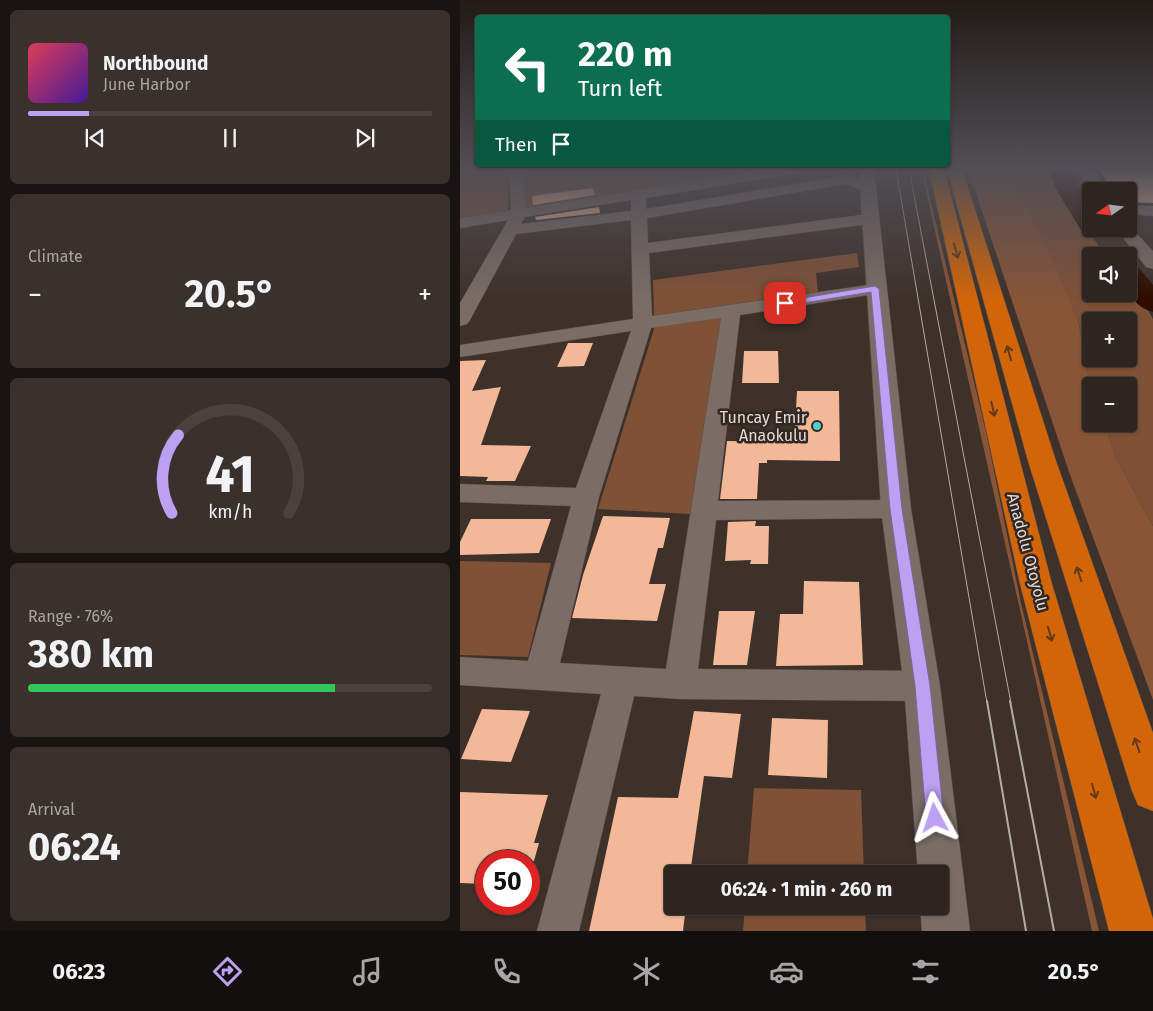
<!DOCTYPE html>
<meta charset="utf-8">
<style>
:root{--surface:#2e2520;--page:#3a312d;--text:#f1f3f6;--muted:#a7a5a5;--line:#49423e;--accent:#bca0f2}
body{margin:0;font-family:"Fira Sans",sans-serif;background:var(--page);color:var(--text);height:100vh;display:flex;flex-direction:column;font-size:19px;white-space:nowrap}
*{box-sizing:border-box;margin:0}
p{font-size:16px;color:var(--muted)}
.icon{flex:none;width:28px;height:28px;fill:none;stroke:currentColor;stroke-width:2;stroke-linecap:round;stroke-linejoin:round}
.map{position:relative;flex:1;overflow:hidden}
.sheet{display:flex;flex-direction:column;gap:10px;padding:10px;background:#191412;width:460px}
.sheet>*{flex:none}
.banner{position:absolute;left:15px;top:15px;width:475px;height:152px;border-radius:5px;box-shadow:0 1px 4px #0004,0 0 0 1px var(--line);background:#0b6e4f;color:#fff;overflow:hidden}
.needle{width:32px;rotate:256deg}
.tools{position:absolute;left:622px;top:182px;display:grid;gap:10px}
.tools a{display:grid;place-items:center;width:55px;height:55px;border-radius:5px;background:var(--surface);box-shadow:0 1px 4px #0004,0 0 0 1px var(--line);font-size:25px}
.speed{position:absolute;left:15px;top:850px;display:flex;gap:10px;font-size:25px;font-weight:700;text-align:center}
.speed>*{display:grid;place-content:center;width:65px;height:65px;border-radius:50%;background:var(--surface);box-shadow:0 1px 4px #0004,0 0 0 1px var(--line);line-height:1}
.speed .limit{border:8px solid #d22;background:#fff;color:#111}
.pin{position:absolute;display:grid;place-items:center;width:42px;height:42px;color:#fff;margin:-21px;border-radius:10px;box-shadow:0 2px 8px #0006}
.me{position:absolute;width:55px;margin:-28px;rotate:355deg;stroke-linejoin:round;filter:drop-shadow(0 0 4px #0008)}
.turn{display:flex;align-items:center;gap:18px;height:105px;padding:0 20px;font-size:22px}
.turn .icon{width:65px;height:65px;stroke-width:2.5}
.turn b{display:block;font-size:35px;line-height:42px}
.then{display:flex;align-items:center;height:48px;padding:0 20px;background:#0003;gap:10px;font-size:19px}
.big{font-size:38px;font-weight:700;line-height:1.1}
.sheet .tile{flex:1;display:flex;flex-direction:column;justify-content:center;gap:8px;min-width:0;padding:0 18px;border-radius:8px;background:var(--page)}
.sheet .dial{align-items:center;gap:0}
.dial svg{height:130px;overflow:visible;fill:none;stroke:var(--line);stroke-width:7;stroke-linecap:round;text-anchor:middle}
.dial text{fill:var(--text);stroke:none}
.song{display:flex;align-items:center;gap:15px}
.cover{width:60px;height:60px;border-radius:8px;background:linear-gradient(135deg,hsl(350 70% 55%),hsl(260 70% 35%))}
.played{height:5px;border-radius:2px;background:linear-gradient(90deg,var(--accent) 15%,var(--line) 15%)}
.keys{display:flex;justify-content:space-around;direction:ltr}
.heat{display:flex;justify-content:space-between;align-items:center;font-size:28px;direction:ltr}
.charge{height:8px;border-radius:4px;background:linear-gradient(90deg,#34c759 76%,var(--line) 0)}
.trip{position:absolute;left:204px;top:865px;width:285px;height:50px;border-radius:5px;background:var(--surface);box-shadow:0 1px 4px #0004,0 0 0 1px var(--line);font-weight:700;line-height:50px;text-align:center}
.tabs{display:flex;height:80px;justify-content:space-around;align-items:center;background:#120f0d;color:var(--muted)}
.tabs .icon{width:35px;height:35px}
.tabs .selected{color:var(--accent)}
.tabs b{font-size:22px;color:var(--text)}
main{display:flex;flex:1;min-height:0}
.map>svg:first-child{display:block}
.green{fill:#7f5136;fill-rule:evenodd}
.forest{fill:#885537}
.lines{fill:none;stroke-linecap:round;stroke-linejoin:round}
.river{fill:#2f0d00;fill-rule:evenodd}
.building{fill:#f2b897}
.street-casing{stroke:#584f49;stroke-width:1}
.secondary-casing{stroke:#584f49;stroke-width:1}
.highway-casing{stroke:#584f49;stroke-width:1}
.street{fill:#7b6d66;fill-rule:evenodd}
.secondary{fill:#7b6d66;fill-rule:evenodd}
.highway{fill:#d36509;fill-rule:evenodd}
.tram-far1{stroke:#b4aca6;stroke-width:1}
.tram{stroke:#b4aca6;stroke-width:2}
.oneway{stroke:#623a1a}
.route{fill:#bca0f2;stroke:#7a689d}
.poi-dot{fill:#51ccd3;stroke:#322721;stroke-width:2}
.labels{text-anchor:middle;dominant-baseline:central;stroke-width:5;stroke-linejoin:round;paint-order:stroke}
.poi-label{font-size:16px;fill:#e1dad5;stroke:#322721;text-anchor:end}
.street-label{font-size:16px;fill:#e1dad5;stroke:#322721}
</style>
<main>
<section class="sheet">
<div class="tile">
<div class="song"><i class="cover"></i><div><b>Northbound</b><p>June Harbor</p></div></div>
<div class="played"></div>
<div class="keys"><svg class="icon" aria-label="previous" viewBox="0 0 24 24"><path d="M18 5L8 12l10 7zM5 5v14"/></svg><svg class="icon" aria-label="pause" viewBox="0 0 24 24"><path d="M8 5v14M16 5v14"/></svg><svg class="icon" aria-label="next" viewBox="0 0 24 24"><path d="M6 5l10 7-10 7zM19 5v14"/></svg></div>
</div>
<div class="tile"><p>Climate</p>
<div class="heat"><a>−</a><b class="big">20.5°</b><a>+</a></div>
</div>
<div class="tile dial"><svg viewBox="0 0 100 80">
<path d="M14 69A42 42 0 1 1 86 69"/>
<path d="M14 69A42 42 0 0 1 18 21" stroke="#bca0f2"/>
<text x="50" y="56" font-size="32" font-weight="700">41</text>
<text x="50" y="72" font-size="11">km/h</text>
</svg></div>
<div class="tile"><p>Range · 76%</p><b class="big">380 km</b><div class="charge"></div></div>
<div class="tile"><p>Arrival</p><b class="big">06:24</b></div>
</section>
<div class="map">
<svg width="693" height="931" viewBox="0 0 693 931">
<rect width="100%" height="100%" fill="#3d312a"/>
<path class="green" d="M0 169H49L48 211 0 220Z
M62 169H323L67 209Z
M548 169H589L619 218 646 256H631V294H669V283L678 293 693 319V526L656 458 645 424H669V386H632L625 365 619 324ZM631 321H669V359H631Z
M397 253 399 267 356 273 358 292 194 316 193 280Z
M265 317 231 514 138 509 195 326Z
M0 561 91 563 68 657 0 655Z
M294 788 401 790 404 874H287Z
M285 906H405L406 931H283Z"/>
<path class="forest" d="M461 169H463L526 432 561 603 639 931H632Z
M508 169H548L593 261 619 324 625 365 632 386 631 424H645L656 458 693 526V700L609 472Z"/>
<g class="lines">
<path class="river" d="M588 169H609L631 209V229H642L640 232 631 234 622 232 596 189Z
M669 266 679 268 693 285V312C669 306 668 287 669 266Z"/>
</g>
<path class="building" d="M639 169H693V203L669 202V191H654Z
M133 188 135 195 73 205 72 196Z
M139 207 140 213 76 220 75 217Z
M108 343H133L124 366 97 367Z
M284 351H318L319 383H282Z
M26 360 12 391 41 387 21 445 71 446 55 481H26L28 477 0 476V361Z
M337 391H379L380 461 307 460V463H299L297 499H260L267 441 334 442Z
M143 516 210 518 203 548H198L189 584H206L197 621 112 618 123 575Z
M11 519H91L79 553 0 555V542Z
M296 521 295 526H309L308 564H290L291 560 265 561 268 522Z
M344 581 399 582 403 665 316 666 320 614H343Z
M259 611H295L287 665H253Z
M22 709 70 711 51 762 1 759Z
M234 711 281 714 272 778 244 776 230 874H212V906H226L223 931H129L158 797 218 798Z
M312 718 368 720 367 778 308 775Z
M0 792 88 795 74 843H79L74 861H26V884L0 883Z"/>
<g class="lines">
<g class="street-casing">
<path id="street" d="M49 169H63L66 208 309 169H343L337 173 186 198V209L388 175 411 185 413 188 406 192 386 184 187 218 188 243 409 214 417 219 409 224 189 253 192 316 415 284 421 285 424 289 421 293 415 294 280 315 258 501 436 500 445 502 449 509 445 516 436 518 256 520 238 669 462 671 474 676 479 686 474 696 462 701 220 699 174 696 119 931H77L141 694 0 685V657L68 661 111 506 0 502V484L116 488 171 331 0 357V345L173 319 171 220 56 234 10 320 7 324 0 326V303L48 220 0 228V218L51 210ZM171 200V211L61 224 65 217ZM261 318 206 669 100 663 139 497 191 328Z
M669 206H693V216L669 214Z"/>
</g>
<g class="secondary-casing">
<path id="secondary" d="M399 169H414L451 509 480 686 510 931H462L460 906H480V874H458L444 686 421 509Z
M618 169H633L647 191H631Z
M669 225 693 251V269L686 267 656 229H669Z"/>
</g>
<g class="highway-casing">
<path id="highway" d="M469 169H484L592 584 693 919V931H649L560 584Z
M487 169H502L596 461 693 733V811L678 805 672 791 568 461Z"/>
</g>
<use href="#street" class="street"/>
<use href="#secondary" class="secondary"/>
<use href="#highway" class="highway"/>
<path class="tram-far1" d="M436 169 527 703
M449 169 551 703"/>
<path class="tram" d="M527 701 566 931
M550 701 594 931"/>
</g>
<defs><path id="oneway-shaft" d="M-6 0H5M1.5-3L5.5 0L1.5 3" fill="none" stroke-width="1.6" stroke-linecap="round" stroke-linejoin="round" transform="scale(1.25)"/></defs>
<g class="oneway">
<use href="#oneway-shaft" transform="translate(496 251) rotate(75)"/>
<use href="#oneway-shaft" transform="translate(549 353) rotate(-106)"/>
<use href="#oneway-shaft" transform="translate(533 409) rotate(77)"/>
<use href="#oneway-shaft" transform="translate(619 574) rotate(-108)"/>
<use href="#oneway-shaft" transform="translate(590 634) rotate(74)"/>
<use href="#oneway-shaft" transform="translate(677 745) rotate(-109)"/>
<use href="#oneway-shaft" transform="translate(634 791) rotate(74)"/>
</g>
<linearGradient id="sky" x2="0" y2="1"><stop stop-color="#221b17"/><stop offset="0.56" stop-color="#514e55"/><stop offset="1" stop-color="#514e55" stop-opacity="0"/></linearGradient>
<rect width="693" height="300" fill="url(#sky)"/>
<path class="route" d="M415 286 419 289 442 509 470 686 484 818 481 824 475 827 469 824 466 818 455 686 430 509 411 292 325 306 320 303 325 301Z"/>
<circle class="poi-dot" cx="357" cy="426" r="5"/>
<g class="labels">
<g class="poi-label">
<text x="347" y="417">Tuncay Emir<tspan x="347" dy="18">Anaokulu</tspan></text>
</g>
<g class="street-label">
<text transform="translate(568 552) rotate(75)">Anadolu Otoyolu</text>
</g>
</g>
</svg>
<div class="tools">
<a><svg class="needle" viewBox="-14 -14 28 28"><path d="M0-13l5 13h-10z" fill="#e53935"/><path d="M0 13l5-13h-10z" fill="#a7a5a5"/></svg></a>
<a><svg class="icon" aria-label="sound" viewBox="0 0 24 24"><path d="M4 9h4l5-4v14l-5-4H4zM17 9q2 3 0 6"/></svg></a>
<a>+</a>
<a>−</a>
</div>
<div class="speed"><div class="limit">50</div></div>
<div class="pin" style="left:325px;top:303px;background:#d93025"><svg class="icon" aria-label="arrive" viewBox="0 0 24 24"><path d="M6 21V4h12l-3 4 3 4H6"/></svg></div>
<svg class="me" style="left:475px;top:818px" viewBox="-20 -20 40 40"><path d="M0-17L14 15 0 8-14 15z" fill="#bca0f2" stroke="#fff" stroke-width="4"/></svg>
<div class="trip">06:24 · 1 min · 260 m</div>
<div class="banner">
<div class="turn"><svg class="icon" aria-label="left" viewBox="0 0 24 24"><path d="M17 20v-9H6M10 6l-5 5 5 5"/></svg><div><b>220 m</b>Turn left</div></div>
<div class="then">Then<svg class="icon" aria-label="arrive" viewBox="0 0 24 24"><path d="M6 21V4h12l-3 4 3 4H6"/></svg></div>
</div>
</div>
</main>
<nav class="tabs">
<b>06:23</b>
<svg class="icon selected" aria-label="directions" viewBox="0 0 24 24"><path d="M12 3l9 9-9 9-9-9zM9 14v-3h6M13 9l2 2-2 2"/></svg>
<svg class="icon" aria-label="music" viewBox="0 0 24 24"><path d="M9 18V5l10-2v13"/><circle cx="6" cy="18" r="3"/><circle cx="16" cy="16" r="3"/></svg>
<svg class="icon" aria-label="phone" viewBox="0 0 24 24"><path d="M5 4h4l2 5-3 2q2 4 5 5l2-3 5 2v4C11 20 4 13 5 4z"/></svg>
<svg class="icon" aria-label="climate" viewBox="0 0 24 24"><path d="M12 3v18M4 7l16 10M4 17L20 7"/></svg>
<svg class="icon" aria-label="car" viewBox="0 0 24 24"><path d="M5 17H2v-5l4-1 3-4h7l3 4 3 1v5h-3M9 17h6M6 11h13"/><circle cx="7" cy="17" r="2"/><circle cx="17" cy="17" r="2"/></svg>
<svg class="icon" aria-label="filters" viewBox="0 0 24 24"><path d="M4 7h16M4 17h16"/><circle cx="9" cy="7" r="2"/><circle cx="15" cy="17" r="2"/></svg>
<b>20.5°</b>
</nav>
